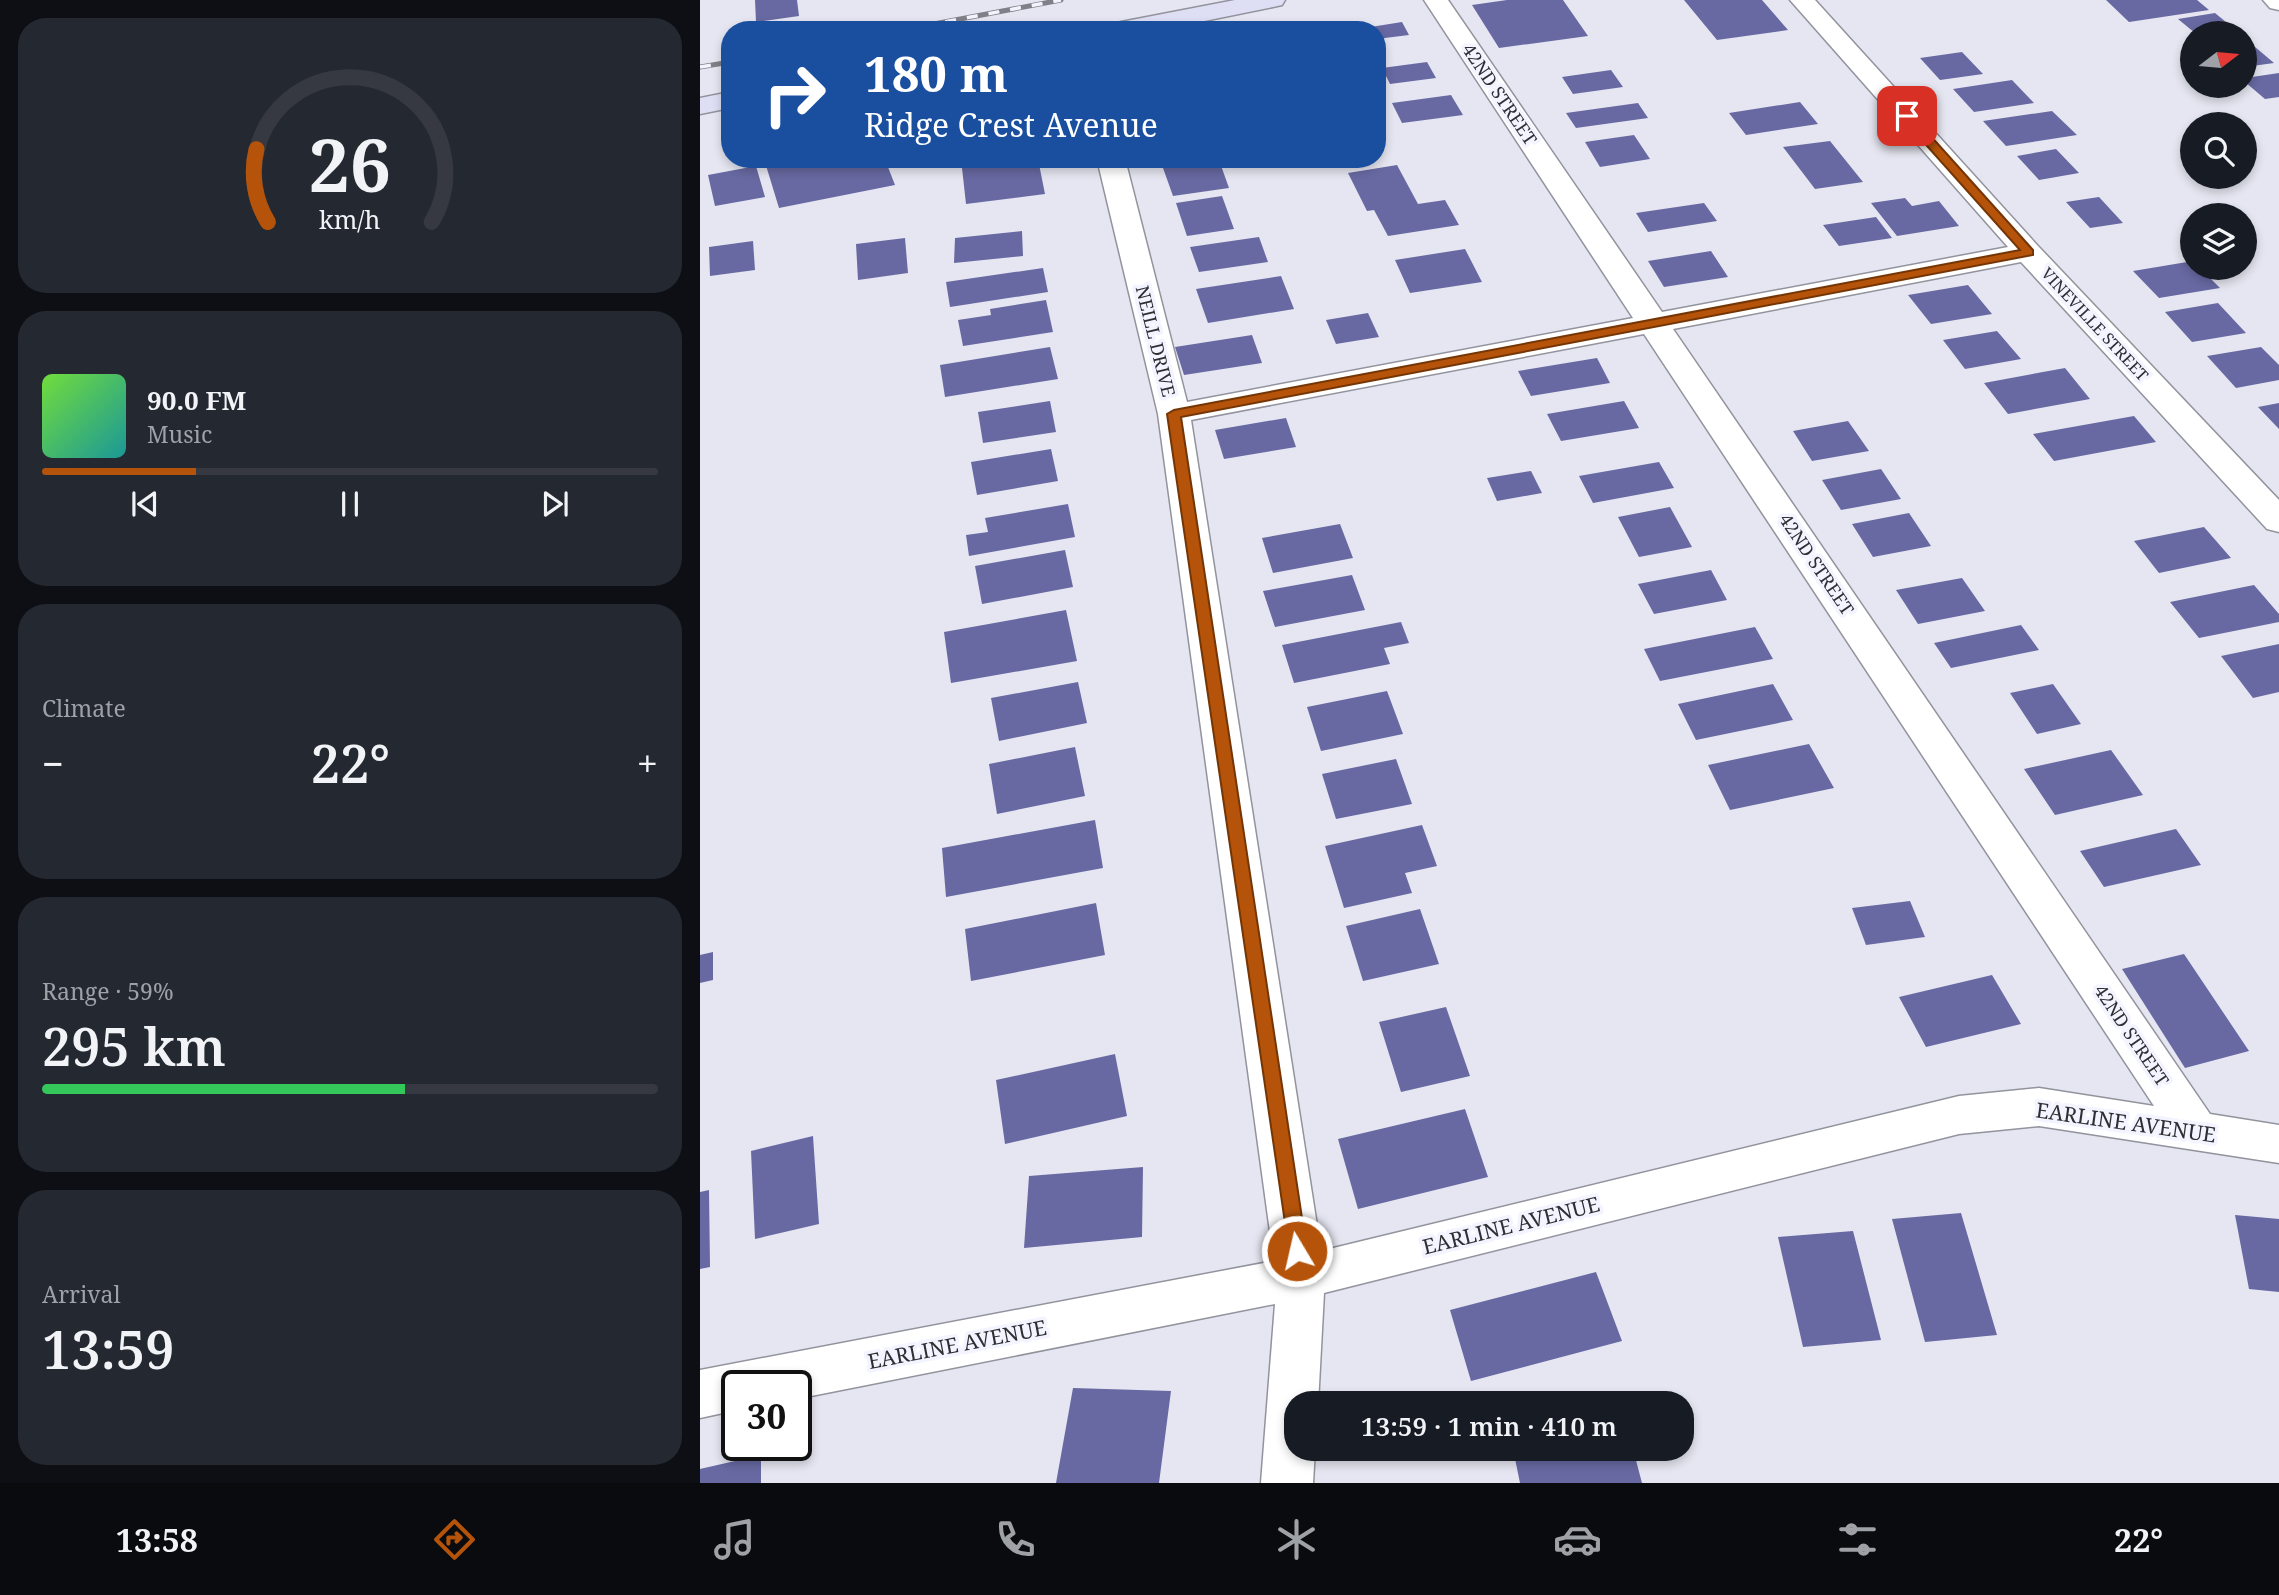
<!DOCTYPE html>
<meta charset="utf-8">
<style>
:root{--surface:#171b24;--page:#242831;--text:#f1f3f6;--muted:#9ea1a6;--line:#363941;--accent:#b45309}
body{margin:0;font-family:"Noto Serif",serif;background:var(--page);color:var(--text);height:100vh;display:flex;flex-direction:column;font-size:26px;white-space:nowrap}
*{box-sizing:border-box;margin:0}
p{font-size:23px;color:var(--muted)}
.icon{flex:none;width:38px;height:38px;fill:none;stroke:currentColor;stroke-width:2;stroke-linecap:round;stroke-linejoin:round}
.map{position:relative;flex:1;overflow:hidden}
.panel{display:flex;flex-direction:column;gap:18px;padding:18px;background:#0d0f14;width:700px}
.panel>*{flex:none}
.guide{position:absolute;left:21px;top:21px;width:665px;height:147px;border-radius:28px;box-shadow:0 4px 10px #0003;background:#1a4fa0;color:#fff;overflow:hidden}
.needle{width:46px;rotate:74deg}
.tools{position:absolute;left:1480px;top:21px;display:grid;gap:14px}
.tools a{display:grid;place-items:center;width:77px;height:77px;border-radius:50%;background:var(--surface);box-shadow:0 4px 10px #0003;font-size:35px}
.speed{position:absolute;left:21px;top:1370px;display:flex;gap:14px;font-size:35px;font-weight:700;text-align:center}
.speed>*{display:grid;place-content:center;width:91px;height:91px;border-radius:50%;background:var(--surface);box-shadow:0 4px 10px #0003;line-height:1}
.speed .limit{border:4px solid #111;border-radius:10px;background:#fff;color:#111}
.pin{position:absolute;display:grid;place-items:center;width:60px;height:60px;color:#fff;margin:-30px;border-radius:14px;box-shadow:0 4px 10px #0006}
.me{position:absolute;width:77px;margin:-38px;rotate:351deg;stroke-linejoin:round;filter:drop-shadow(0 0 5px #0008)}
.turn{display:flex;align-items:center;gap:24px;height:147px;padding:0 28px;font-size:32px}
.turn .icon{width:91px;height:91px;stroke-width:2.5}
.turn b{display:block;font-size:49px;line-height:60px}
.big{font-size:52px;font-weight:600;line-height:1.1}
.panel .card{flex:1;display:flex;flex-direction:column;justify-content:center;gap:10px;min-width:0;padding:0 24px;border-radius:28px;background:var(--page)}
.panel .dial{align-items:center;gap:0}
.dial svg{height:182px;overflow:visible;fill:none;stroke:var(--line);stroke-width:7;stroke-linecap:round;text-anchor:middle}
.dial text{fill:var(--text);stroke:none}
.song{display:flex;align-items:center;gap:21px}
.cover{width:84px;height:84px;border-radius:10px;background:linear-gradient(135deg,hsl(100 70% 55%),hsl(180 70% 35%))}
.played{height:7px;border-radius:4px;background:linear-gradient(90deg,var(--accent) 25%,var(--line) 25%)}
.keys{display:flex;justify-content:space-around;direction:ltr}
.heat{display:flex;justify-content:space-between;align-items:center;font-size:38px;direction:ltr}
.charge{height:10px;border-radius:5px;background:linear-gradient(90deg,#34c759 59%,var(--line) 0)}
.trip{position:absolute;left:584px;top:1391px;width:410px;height:70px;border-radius:28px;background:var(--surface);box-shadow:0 4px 10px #0003;font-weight:600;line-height:70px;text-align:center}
.dock{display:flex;height:112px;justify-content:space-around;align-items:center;background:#090b0e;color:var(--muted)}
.dock .icon{width:49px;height:49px}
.dock .selected{color:var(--accent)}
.dock b{font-size:32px;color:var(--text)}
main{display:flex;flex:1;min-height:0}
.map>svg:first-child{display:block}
.building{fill:#6869a2}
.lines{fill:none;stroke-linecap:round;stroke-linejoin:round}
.minor-casing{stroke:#92939d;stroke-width:3}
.secondary-casing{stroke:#92939d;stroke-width:3}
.minor{fill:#fff;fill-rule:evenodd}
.secondary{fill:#dedff4;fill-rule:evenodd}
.rail-casing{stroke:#808088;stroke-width:5}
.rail{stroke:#f3f4ff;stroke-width:3.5;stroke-dasharray:11;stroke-linecap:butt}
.route{fill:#b45309;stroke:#753606;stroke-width:2}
.labels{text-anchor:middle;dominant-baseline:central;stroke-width:7;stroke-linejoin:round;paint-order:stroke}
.far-street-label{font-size:16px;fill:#2f2f33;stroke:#f3f4ff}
.street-label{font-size:18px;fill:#2f2f33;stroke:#f3f4ff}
.near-street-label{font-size:21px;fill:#2f2f33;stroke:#f3f4ff}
</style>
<main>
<section class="panel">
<div class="card dial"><svg viewBox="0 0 100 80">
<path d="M14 69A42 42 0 1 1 86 69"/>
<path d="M14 69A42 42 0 0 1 9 37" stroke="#b45309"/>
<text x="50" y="56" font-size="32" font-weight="700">26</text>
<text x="50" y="72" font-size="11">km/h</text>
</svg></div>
<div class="card">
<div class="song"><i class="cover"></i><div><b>90.0 FM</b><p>Music</p></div></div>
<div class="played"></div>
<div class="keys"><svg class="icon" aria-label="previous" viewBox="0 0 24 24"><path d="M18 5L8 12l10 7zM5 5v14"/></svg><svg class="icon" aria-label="pause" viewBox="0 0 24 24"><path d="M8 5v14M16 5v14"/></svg><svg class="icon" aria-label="next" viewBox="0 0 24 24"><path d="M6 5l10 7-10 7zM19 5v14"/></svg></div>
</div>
<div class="card"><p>Climate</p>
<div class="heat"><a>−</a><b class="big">22°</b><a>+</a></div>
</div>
<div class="card"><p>Range · 59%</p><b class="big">295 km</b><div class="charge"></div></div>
<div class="card"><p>Arrival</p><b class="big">13:59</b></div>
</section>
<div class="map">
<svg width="1579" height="1483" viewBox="0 0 1579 1483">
<rect width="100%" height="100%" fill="#e5e6f1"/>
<path class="building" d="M55 0H97L99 16 56 22Z
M807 0H863L888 36 799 48 772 5Z
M984 0H1062L1088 30 1017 40Z
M1406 0H1497L1509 10 1429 22Z
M1515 13 1538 32 1495 33 1478 19Z
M702 22 709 35 677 39V30H652Z
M1548 41 1574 63 1545 67V42Z
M1262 52 1283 74 1240 80 1220 58Z
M727 62 736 78 690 84 682 68Z
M911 70 923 87 873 94 862 77Z
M1579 73V97L1565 99 1545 82V78Z
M1312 80 1334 103 1274 112 1253 89Z
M751 95 763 115 702 123 692 103Z
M1100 102 1118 124 1046 135 1029 113Z
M938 103 948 118 876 128 866 113Z
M1352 111 1377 135 1306 146 1283 121Z
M934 135 950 159 900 167 885 142Z
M1130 141 1163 182 1115 189 1083 147Z
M1356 149 1379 173 1339 180 1317 156Z
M64 159H164L166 166 186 162 195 185 79 208Z
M261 159H338L345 194 266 204Z
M519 160 529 188 473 196 463 168Z
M697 165 718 204 745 200 759 225 688 236 674 210 667 211 648 173Z
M56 166 65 197 15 206 8 175Z
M522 196 534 229 487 236 476 203Z
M1399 197 1423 223 1390 228 1366 202Z
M1205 198 1212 206 1239 201 1259 226 1197 236 1171 203Z
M1004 203 1017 221 948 232 936 213Z
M1176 217 1192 238 1139 246 1123 225Z
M322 231 323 256 254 263 255 238Z
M559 237 568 262 499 272 490 247Z
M205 238 208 273 158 280 156 244Z
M53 241 55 270 10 276 9 247Z
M765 249 782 282 710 293 695 260Z
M1011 251 1028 277 964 287 948 261Z
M1493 261V268H1500L1520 288 1459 298 1433 271Z
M343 268 348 292 250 307 246 282Z
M581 276 594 309 508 323 496 289Z
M1268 285 1292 314 1231 324 1208 295Z
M346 300 353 332 263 346 258 320 291 315 290 309Z
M1518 303 1546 333 1492 342 1465 312Z
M668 313 679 337 636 344 626 320Z
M1297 331 1321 359 1265 369 1243 340Z
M552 335 562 363 484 375 475 347Z
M350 347 358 379 245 397 240 365Z
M1561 347 1579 365V380L1536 388 1507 356Z
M897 358 910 383 831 396 818 371Z
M1365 368 1390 399 1308 414 1284 383Z
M350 401 356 432 283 443 278 412Z
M924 401 939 428 861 441 847 414Z
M1579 403V429L1558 407Z
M1434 416 1456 442 1354 461 1333 434Z
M586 418 596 447 524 459 515 430Z
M1148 421 1169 451 1112 461 1093 431Z
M351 449 358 481 277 495 271 462Z
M959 462 974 488 893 503 879 476Z
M1181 469 1201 499 1141 510 1122 480Z
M831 471 842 493 797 501 787 478Z
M368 504 375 537 269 556 266 535 288 532 285 518Z
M970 507 992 547 939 557 918 517Z
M1209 513 1231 546 1173 557 1152 524Z
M640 524 653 558 573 573 562 538Z
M1504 527 1531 558 1459 573 1434 541Z
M365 550 373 587 282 604 275 566Z
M1011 570 1027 600 954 614 938 584Z
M652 575 665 610 575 627 563 591Z
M1262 578 1285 611 1218 624 1196 590Z
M1554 585 1579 614V622L1499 638 1470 602Z
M366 610 377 661 251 683 244 632Z
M701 622 709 643 684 648 690 664 594 683 582 645Z
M1321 625 1339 650 1251 668 1234 643Z
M1055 627 1073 659 960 681 944 649Z
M1579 644V692L1553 698 1521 656Z
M378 682 387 723 299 741 291 698Z
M1073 684 1093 720 996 740 978 704Z
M1353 684 1381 724 1337 734 1310 693Z
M687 691 703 734 621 751 607 707Z
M1109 744 1134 788 1030 810 1008 765Z
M375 747 385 796 297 814 289 764Z
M1411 750 1443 795 1355 815 1324 769Z
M696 759 712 804 636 819 622 774Z
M395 820 403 868 246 897 242 848Z
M722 825 737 866 705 873 712 893 644 908 625 846Z
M1476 829 1501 865 1404 887 1380 851Z
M1210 901 1225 937 1166 945 1152 908Z
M396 903 405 955 271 981 265 929Z
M720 909 739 964 663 981 646 926Z
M13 952V980L0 983V955Z
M1484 954 1549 1051 1485 1068 1422 969Z
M1292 975 1321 1024 1226 1047 1199 997Z
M746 1007 770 1076 701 1092 679 1022Z
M415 1054 427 1116 305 1144 296 1080Z
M765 1109 788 1177 658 1209 638 1139Z
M113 1136 119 1224 55 1239 51 1151Z
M443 1167 442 1237 324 1248 329 1176Z
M9 1190 10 1267 0 1269V1192Z
M1261 1213 1297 1335 1225 1342 1192 1219Z
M1535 1215 1579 1219V1292L1549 1289Z
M1153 1231 1181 1340 1103 1347 1078 1237Z
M896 1272 922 1341 771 1381 750 1310Z
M373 1388 471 1391 459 1483H356Z
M813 1449H933L942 1483H820Z
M61 1455V1483H0V1469Z"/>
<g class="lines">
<g class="minor-casing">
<path id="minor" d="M724 0H748L962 312 1308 247 1090 0H1115L1338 246 1579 500V532L1567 529 1321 262 973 329 1510 1114 1579 1125V1163L1339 1126 1259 1134 624 1293 618 1404H597V1449H615L613 1483H561L575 1304 96 1399V1386H37V1410L0 1418V1370L574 1261 458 414 397 159H425L487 402 933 318ZM944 334 1454 1106 1339 1088 1259 1096 621 1251 491 420Z
M1563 0H1579V10L1570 8Z"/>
</g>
<g class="secondary-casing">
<path id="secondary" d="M535 0H585L582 5 573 7 460 30H409L412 25 421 22Z
M30 92V108L0 114V98Z"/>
</g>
<use href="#minor" class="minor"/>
<use href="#secondary" class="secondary"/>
<g class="rail-casing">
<path id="rail" d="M202 30 361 0
M0 67 30 62"/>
</g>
<use href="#rail" class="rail"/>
</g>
<path class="route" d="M1203 114H1211L1333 250V255L481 417 607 1251 604 1257 597 1259 590 1257 467 414 474 410 1320 250 1203 119Z"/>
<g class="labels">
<g class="far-street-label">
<text transform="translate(1395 324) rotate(47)">VINEVILLE STREET</text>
</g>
<g class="street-label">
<text transform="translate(800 94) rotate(56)">42ND STREET</text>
<text transform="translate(456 341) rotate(76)">NEILL DRIVE</text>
<text transform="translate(1117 564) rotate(56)">42ND STREET</text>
<text transform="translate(1432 1035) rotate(56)">42ND STREET</text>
</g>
<g class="near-street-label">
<text transform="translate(1426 1122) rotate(8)">EARLINE AVENUE</text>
<text transform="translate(811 1225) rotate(-14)">EARLINE AVENUE</text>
<text transform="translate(257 1344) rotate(-11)">EARLINE AVENUE</text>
</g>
</g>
</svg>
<div class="tools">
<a><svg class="needle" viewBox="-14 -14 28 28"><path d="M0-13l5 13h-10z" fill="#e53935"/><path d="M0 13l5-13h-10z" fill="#9ea1a6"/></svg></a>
<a><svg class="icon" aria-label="search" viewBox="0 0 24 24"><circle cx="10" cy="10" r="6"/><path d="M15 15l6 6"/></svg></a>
<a><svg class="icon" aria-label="layers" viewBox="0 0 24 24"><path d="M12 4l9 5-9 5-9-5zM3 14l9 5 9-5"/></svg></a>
</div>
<div class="speed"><div class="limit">30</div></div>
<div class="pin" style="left:1207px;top:116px;background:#d93025"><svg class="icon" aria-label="arrive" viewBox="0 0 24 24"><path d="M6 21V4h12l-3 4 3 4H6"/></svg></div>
<svg class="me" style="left:597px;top:1251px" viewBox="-20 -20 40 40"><circle r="17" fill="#b45309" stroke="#fff" stroke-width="3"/><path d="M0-11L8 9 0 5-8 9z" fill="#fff"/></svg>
<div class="trip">13:59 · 1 min · 410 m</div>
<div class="guide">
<div class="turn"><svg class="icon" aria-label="right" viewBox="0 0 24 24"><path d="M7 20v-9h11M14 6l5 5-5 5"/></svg><div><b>180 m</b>Ridge Crest Avenue</div></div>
</div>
</div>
</main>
<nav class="dock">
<b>13:58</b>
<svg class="icon selected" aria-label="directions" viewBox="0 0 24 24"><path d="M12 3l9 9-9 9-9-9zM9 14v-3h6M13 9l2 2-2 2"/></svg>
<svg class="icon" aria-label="music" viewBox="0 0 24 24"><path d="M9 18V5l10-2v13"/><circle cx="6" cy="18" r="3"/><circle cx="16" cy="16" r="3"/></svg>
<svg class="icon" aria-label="phone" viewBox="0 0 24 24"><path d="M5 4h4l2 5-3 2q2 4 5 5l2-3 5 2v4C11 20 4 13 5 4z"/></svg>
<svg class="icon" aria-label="climate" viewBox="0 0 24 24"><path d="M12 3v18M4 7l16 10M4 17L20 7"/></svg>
<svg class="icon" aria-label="car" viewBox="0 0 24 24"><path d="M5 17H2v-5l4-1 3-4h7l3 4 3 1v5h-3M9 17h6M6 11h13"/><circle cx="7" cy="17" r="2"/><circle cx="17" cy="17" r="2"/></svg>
<svg class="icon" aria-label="filters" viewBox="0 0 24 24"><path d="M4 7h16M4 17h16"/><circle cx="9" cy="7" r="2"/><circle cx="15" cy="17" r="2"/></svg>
<b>22°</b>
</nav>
